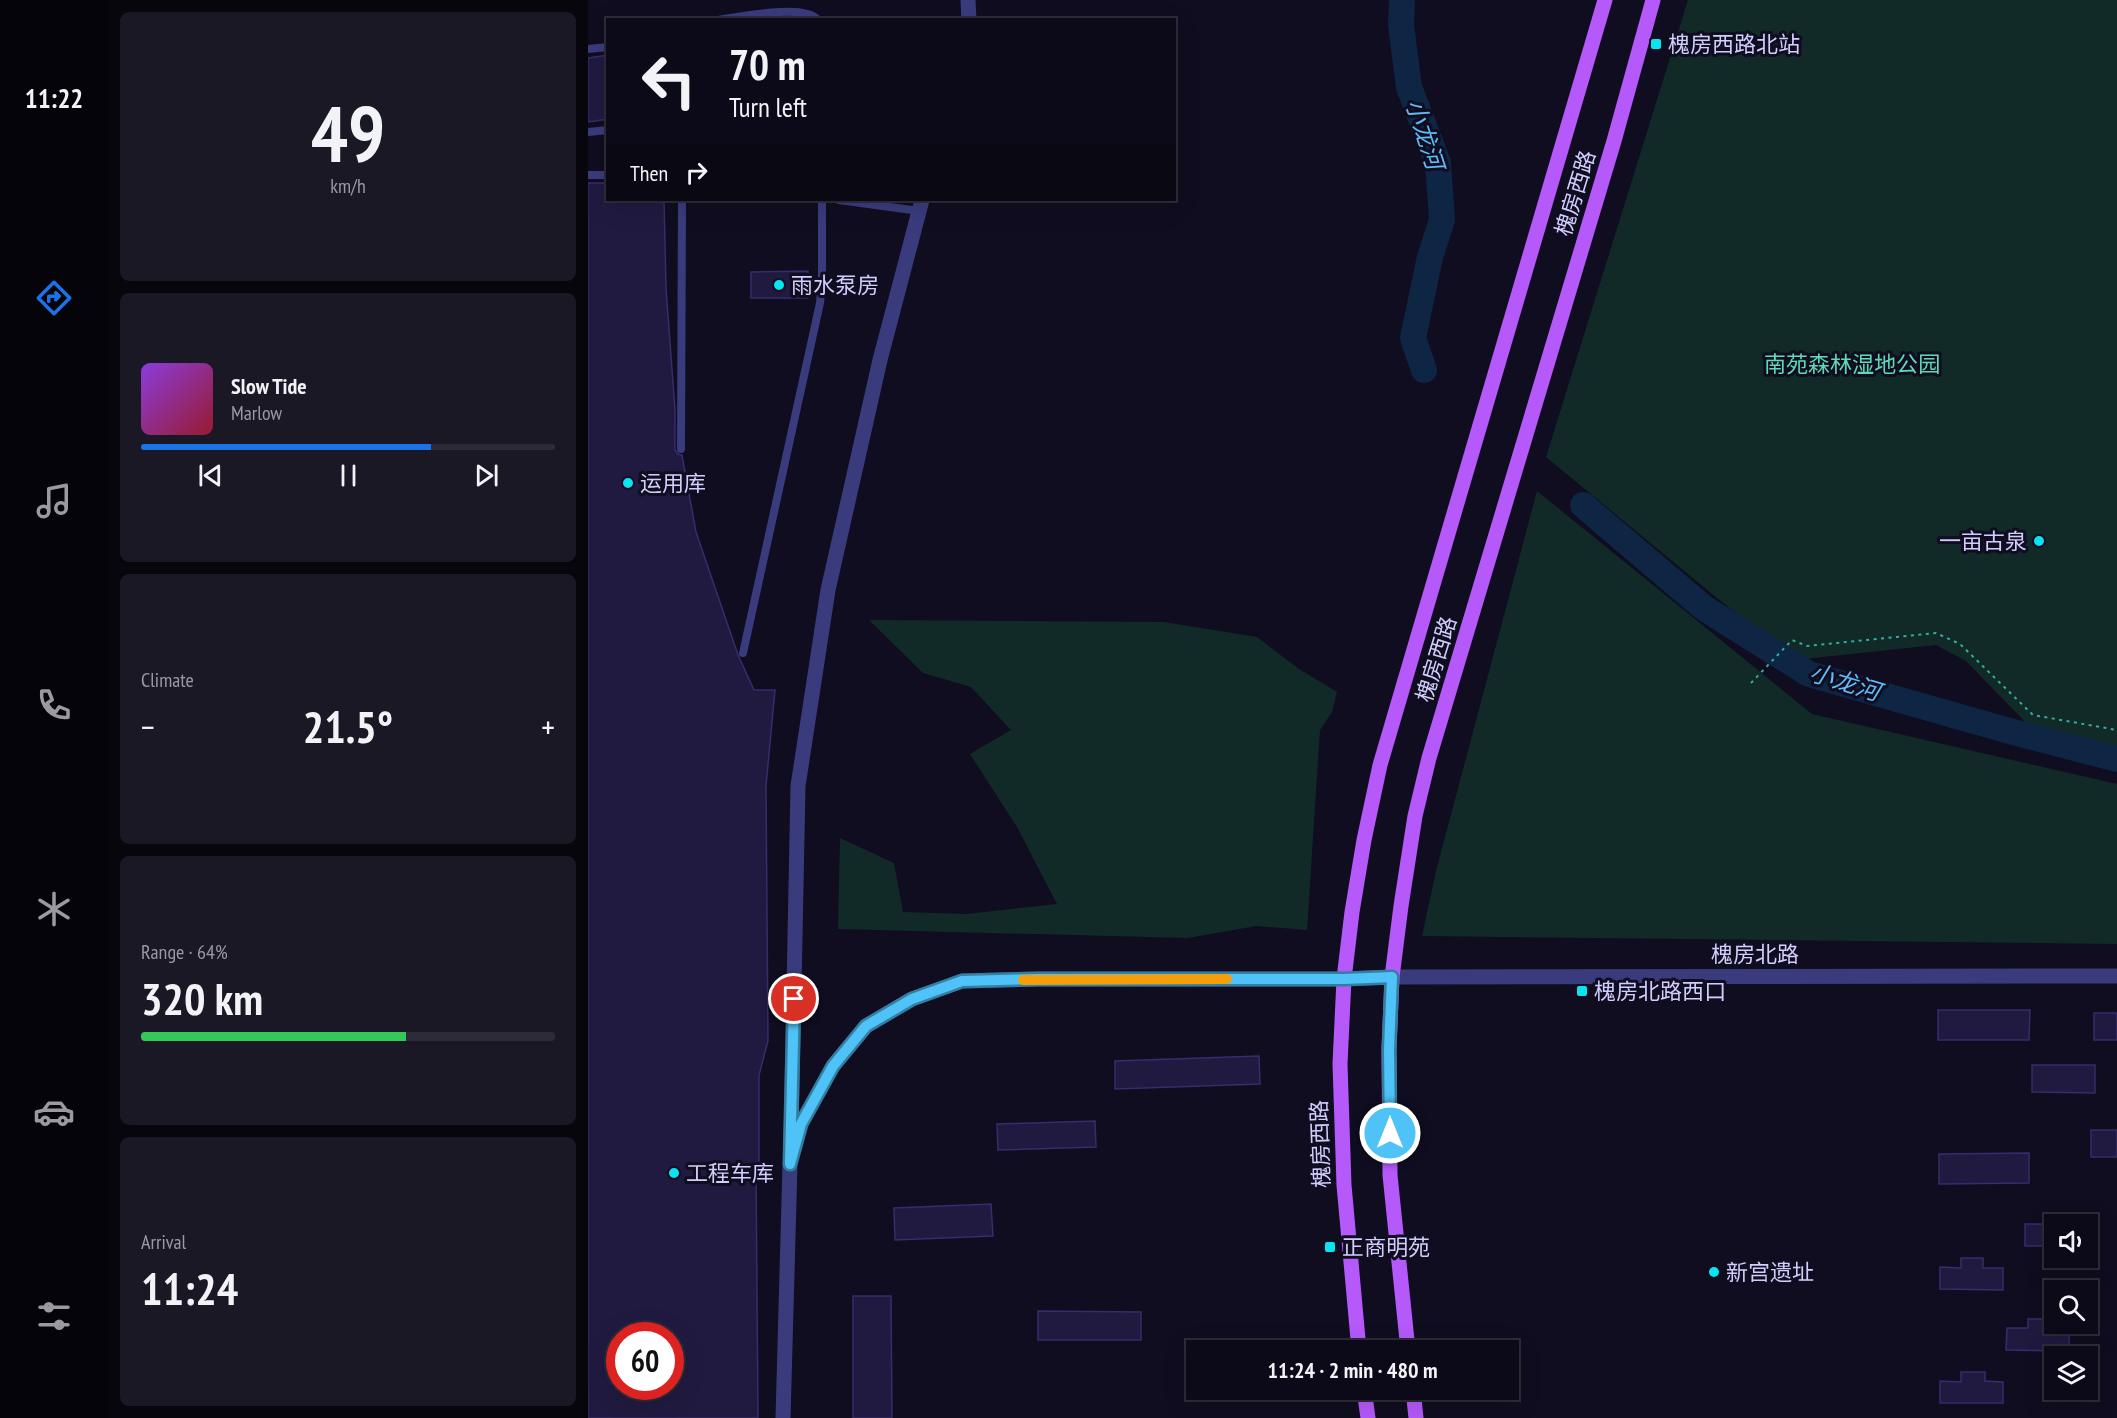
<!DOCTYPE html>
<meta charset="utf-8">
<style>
:root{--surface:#0c0a18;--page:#1a1825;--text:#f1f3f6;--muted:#9a9aa2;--line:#2c2b37;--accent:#1a73e8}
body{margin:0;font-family:"PT Sans Narrow","Noto Sans SC",sans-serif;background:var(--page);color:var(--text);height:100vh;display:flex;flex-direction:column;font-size:22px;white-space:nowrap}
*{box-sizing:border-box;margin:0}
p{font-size:20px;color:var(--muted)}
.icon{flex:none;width:33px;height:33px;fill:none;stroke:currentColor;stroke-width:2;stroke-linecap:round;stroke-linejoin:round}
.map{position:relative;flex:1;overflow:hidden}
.panel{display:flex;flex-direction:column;gap:12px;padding:12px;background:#07060d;width:480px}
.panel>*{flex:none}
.guide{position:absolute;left:18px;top:18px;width:570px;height:183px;border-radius:0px;box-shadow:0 6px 24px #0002,0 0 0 2px var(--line);background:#0c0a18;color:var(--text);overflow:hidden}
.fabs{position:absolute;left:1456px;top:1214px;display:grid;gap:12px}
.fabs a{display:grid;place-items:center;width:54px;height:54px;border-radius:0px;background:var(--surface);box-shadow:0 6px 24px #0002,0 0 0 2px var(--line);font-size:30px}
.speed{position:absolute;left:18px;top:1322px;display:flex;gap:12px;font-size:30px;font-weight:700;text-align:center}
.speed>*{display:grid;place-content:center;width:78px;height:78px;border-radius:50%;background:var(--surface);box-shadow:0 6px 24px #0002,0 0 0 2px var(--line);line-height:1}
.speed .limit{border:9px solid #d22;background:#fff;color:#111}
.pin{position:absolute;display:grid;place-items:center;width:51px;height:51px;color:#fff;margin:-26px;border:3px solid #fff;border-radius:50%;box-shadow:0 2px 6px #0007}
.me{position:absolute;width:66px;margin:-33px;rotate:0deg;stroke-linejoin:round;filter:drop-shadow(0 0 4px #0008)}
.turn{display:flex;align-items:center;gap:21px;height:126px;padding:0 24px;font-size:27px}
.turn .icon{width:78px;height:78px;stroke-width:2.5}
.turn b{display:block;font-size:42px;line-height:51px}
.then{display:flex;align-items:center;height:57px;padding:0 24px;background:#0003;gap:12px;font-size:22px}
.big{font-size:45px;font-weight:700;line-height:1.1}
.panel .tile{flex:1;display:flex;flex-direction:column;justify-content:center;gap:9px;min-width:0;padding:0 21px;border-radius:9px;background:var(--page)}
.panel .dial{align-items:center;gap:0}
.dial b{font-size:78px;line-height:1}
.song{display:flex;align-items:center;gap:18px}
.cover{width:72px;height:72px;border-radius:9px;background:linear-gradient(135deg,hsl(270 70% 55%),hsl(350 70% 35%))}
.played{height:6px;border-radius:3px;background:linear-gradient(90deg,var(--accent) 70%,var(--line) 70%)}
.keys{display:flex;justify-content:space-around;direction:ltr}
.heat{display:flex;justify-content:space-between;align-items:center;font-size:33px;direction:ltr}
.charge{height:9px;border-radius:4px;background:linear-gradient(90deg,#34c759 64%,var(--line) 0)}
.trip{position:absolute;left:598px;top:1340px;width:333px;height:60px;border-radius:0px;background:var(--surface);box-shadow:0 6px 24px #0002,0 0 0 2px var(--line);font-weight:700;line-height:60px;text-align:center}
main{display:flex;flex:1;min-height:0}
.tabs{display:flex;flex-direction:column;width:108px;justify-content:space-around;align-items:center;background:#05040a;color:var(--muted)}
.tabs .icon{width:42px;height:42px}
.tabs .selected{color:var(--accent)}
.tabs b{font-size:27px;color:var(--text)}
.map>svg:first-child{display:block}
.green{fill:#112a27}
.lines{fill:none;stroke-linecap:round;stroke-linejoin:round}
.river{stroke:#0e2544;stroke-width:26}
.building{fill:#201a40;stroke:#362d6b;stroke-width:1.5;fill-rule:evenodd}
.path{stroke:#32aea0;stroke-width:2;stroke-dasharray:3 4.5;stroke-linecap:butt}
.service{stroke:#3a3b7d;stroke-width:8}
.tertiary{stroke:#3a3b7d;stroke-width:15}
.primary{stroke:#b559fa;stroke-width:15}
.route-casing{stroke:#337fa1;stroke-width:15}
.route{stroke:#4fc3f7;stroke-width:10}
.slow{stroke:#f59e0b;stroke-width:10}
.poi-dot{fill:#08e5f0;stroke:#100d20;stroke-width:2}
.labels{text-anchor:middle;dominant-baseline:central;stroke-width:6;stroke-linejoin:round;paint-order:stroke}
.poi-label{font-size:22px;fill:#d1cefd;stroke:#100d20;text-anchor:start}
.street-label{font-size:22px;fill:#d1cefd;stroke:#100d20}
.park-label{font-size:22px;fill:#5ddbb4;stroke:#100d20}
.water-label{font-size:24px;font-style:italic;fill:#5fbbfa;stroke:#100d20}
</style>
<main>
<nav class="tabs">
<b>11:22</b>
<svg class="icon selected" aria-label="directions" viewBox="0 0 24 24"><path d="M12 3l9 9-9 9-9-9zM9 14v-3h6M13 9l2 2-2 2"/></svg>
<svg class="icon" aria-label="music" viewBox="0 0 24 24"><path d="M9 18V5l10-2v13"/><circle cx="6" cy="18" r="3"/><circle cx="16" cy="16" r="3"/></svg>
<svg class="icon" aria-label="phone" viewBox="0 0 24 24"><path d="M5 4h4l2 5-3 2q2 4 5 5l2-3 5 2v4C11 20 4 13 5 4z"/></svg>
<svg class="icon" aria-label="climate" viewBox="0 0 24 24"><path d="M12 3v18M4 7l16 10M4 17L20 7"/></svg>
<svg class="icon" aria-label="car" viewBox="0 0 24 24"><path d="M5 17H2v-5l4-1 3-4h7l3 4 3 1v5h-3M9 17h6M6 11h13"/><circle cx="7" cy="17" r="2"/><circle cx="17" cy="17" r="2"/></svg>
<svg class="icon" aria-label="filters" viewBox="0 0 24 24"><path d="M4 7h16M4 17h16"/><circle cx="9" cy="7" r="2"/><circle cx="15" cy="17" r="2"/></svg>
</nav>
<section class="panel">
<div class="tile dial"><b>49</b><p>km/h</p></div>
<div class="tile">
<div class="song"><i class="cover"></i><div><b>Slow Tide</b><p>Marlow</p></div></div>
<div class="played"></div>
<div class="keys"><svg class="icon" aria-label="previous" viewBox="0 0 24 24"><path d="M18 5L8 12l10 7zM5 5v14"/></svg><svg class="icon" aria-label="pause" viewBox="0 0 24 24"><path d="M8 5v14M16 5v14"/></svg><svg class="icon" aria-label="next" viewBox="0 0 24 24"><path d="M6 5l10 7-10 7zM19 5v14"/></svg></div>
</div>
<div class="tile"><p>Climate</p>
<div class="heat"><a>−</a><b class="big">21.5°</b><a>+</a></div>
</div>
<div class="tile"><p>Range · 64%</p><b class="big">320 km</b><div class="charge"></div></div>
<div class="tile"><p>Arrival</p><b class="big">11:24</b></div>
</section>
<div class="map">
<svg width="1529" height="1418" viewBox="0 0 1529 1418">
<rect width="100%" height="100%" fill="#100d20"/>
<path class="green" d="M1100 0H1529V746L1444 729 1378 661 1348 645 1216 659 1180 640 958 457Z
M949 491 1224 714 1529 784V944L834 936 848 871Z
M281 620 576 622 669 637 711 669 749 692 744 712 732 730 719 930 668 926 600 938 250 929 252 838 306 863 315 912 378 914 469 904 429 827 382 754 423 730 383 687 335 673Z"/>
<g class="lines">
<path class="river" d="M814 0 813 25 821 87 850 163 854 220 842 257 825 338 836 370
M995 505 1116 608 1221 674 1425 732 1529 759"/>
</g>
<path class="building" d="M20 55V119L0 122V58Z
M0 183H20V200H76L78 288 87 410V450L90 454 94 455 108 532 150 655 166 690H187L178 786 180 1041 171 1075V1161L168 1165 170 1418H0ZM32 1335H82V1386H32Z
M220 271V298H163V272Z
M1350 1010H1442L1441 1040H1350Z
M1506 1013H1529V1040H1506Z
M671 1056 672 1084 527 1089V1061Z
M1444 1065H1507V1093L1444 1092Z
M507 1121 508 1147 410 1150 409 1124Z
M1503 1130H1529V1157H1503Z
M1441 1153V1183L1351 1184V1154Z
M403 1204 405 1236 307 1240 306 1208Z
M1437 1224H1467V1246H1437Z
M1373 1258H1395V1268H1415V1290L1352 1289V1267L1373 1268Z
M265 1296H303L304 1418H265Z
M450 1311 553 1312V1340H450Z
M1440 1319H1462V1329H1481V1351L1418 1350 1419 1328H1440Z
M1373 1372H1397V1381L1415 1382V1403H1352V1381L1373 1382Z"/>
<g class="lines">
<path class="path" d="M1163 683 1204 640 1219 646 1348 633 1372 644 1445 715 1529 730"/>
<path class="service" d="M130 20C151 17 217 3 230 20
M0 49 20 47
M0 132 20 130
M0 175H20
M251 200 331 211
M93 449 94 200
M155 653 232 303 234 281V200"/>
<path class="tertiary" d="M380 0 381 20
M203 1140 210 786 240 590 292 360 334 200
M195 1418 202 1164 213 1124 245 1066 278 1026 324 999 374 981 451 979H756L804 977 1529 976"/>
<path class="primary" d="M771 1350 756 1185 752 1064 756 979 764 912 776 840 792 765 1017 0
M820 1350 802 1175 801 1049 804 977 813 906 827 816 841 758 1026 141 1065 0
M776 1389 780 1418
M825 1389 828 1418"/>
</g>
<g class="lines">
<g class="route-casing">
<path id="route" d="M206 999 202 1164 213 1124 245 1066 278 1026 324 999 374 981 451 979H756L804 977 801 1049 802 1133"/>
</g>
<use href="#route" class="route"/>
<path class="slow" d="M435 980 639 979"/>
</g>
<g class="poi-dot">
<rect x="1062" y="38" width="12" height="12" rx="3"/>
<circle cx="191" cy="285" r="6"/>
<circle cx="40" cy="483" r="6"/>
<circle cx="1451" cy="541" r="6"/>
<rect x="988" y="985" width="12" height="12" rx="3"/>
<circle cx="86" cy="1173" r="6"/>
<rect x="736" y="1241" width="12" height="12" rx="3"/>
<circle cx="1126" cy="1272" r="6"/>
</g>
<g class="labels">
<g class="poi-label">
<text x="1080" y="44">槐房西路北站</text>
<text x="203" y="285">雨水泵房</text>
<text x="52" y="483">运用库</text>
<text x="1439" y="541" text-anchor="end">一亩古泉</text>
<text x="1006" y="991">槐房北路西口</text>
<text x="98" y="1173">工程车库</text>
<text x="754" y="1247">正商明苑</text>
<text x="1138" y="1272">新宫遗址</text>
</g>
<g class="street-label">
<text transform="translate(987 193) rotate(-73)">槐房西路</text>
<text transform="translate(848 659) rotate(-73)">槐房西路</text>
<text x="1167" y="954">槐房北路</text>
<text transform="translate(732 1144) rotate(-92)">槐房西路</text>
</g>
<g class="park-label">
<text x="1264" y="364">南苑森林湿地公园</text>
</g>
<g class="water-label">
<text transform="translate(837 134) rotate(72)">小龙河</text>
<text transform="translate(1257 682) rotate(17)">小龙河</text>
</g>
</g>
</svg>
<div class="fabs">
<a><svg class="icon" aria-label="sound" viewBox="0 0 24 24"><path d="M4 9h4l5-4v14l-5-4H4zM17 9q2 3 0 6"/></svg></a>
<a><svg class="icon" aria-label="search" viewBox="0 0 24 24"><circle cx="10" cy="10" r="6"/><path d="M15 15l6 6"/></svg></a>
<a><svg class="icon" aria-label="layers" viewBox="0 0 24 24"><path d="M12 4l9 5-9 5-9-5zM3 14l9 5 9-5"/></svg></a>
</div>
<div class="speed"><div class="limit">60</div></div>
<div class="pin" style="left:206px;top:999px;background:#d93025"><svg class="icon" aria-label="arrive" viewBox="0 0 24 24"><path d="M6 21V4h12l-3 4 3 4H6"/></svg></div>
<svg class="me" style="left:802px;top:1133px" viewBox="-20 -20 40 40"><circle r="17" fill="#4fc3f7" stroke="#fff" stroke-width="3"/><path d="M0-11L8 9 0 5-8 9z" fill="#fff"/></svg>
<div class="trip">11:24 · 2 min · 480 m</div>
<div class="guide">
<div class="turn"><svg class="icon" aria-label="left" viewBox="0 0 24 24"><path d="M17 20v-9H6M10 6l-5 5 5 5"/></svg><div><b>70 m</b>Turn left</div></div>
<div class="then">Then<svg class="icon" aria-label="right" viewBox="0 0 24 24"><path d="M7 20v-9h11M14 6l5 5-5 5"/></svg></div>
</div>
</div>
</main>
